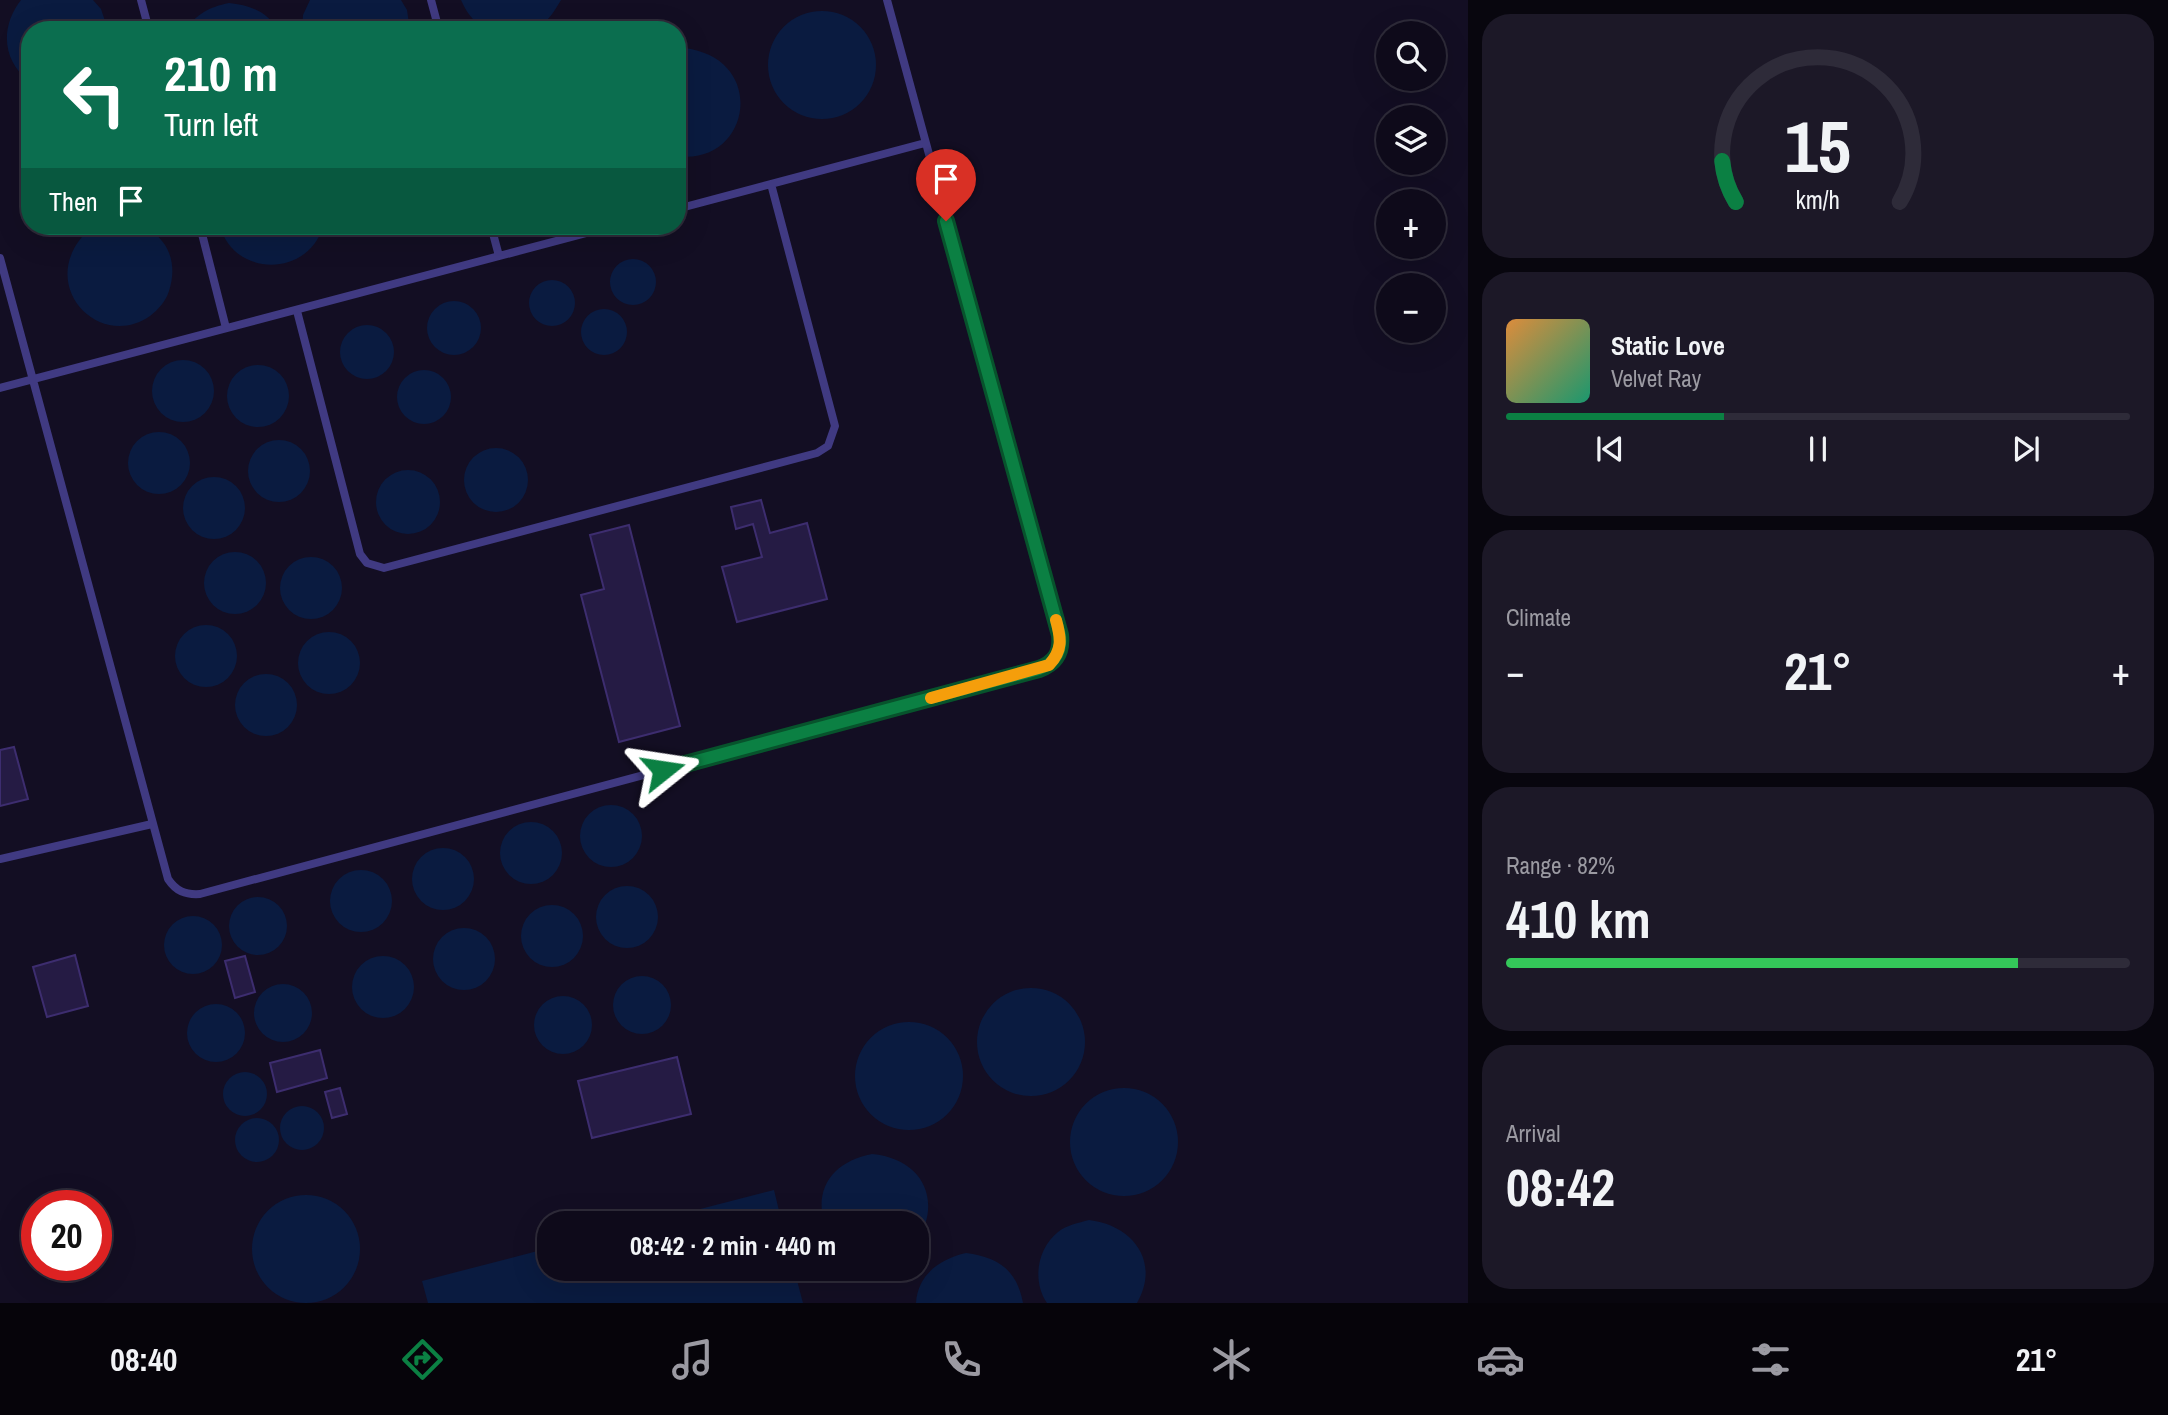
<!DOCTYPE html>
<meta charset="utf-8">
<style>
:root{--surface:#0e0a1a;--page:#1c1827;--text:#f1f3f6;--muted:#9b9aa2;--line:#2e2b39;--accent:#0b8043}
body{margin:0;font-family:"Archivo Narrow",sans-serif;background:var(--page);color:var(--text);height:100vh;display:flex;flex-direction:column;font-size:26px;white-space:nowrap}
*{box-sizing:border-box;margin:0}
p{font-size:23px;color:var(--muted)}
.icon{flex:none;width:38px;height:38px;fill:none;stroke:currentColor;stroke-width:2;stroke-linecap:round;stroke-linejoin:round}
.map{position:relative;flex:1;overflow:hidden}
.panel{display:flex;flex-direction:column;gap:14px;padding:14px;background:#08060e;width:700px}
.panel>*{flex:none}
.hud{position:absolute;left:21px;top:21px;width:665px;height:214px;border-radius:28px;box-shadow:0 7px 28px #0002,0 0 0 2px var(--line);background:#0b6e4f;color:#fff;overflow:hidden}
.controls{position:absolute;left:1376px;top:21px;display:grid;gap:14px}
.controls a{display:grid;place-items:center;width:70px;height:70px;border-radius:50%;background:var(--surface);box-shadow:0 7px 28px #0002,0 0 0 2px var(--line);font-size:35px}
.speed{position:absolute;left:21px;top:1190px;display:flex;gap:14px;font-size:35px;font-weight:700;text-align:center}
.speed>*{display:grid;place-content:center;width:91px;height:91px;border-radius:50%;background:var(--surface);box-shadow:0 7px 28px #0002,0 0 0 2px var(--line);line-height:1}
.speed .limit{border:10px solid #d22;background:#fff;color:#111}
.pin{position:absolute;display:grid;place-items:center;width:60px;height:60px;color:#fff;margin:-72px -30px;border-radius:50% 50% 50% 0;rotate:-45deg;box-shadow:0 0 7px #0007}
.pin .icon{rotate:45deg}
.me{position:absolute;width:77px;margin:-38px;rotate:75deg;stroke-linejoin:round;filter:drop-shadow(0 0 5px #0008)}
.turn{display:flex;align-items:center;gap:24px;height:147px;padding:0 28px;font-size:32px}
.turn .icon{width:91px;height:91px;stroke-width:2.5}
.turn b{display:block;font-size:49px;line-height:60px}
.then{display:flex;align-items:center;height:66px;padding:0 28px;background:#0003;gap:14px;font-size:26px}
.big{font-size:52px;font-weight:700;line-height:1.1}
.panel .widget{flex:1;display:flex;flex-direction:column;justify-content:center;gap:10px;min-width:0;padding:0 24px;border-radius:28px;background:var(--page)}
.panel .dial{align-items:center;gap:0}
.dial svg{height:182px;overflow:visible;fill:none;stroke:var(--line);stroke-width:7;stroke-linecap:round;text-anchor:middle}
.dial text{fill:var(--text);stroke:none}
.song{display:flex;align-items:center;gap:21px}
.cover{width:84px;height:84px;border-radius:10px;background:linear-gradient(135deg,hsl(30 70% 55%),hsl(160 70% 35%))}
.played{height:7px;border-radius:4px;background:linear-gradient(90deg,var(--accent) 35%,var(--line) 35%)}
.keys{display:flex;justify-content:space-around;direction:ltr}
.heat{display:flex;justify-content:space-between;align-items:center;font-size:38px;direction:ltr}
.charge{height:10px;border-radius:5px;background:linear-gradient(90deg,#34c759 82%,var(--line) 0)}
.trip{position:absolute;left:537px;top:1211px;width:392px;height:70px;border-radius:28px;background:var(--surface);box-shadow:0 7px 28px #0002,0 0 0 2px var(--line);font-weight:700;line-height:70px;text-align:center}
.tabs{display:flex;height:112px;justify-content:space-around;align-items:center;background:#06040a;color:var(--muted)}
.tabs .icon{width:49px;height:49px}
.tabs .active{color:var(--accent)}
.tabs b{font-size:32px;color:var(--text)}
main{display:flex;flex:1;min-height:0}
.map>svg:first-child{display:block}
.water{fill:#0a1b40}
.building{fill:#251b44;stroke:#3d2d6f;stroke-width:2}
.lines{fill:none;stroke-linecap:round;stroke-linejoin:round}
.lane{stroke:#403a82;stroke-width:8}
.route-casing{stroke:#07532c;stroke-width:18}
.route{stroke:#0b8043;stroke-width:12}
.slow{stroke:#f59e0b;stroke-width:12}
</style>
<main>
<div class="map">
<svg width="1468" height="1303" viewBox="0 0 1468 1303">
<rect width="100%" height="100%" fill="#130e23"/>
<path class="water" d="M21 0H93L101 9 108 30H30V82C2 61 0 27 21 0Z
M310 0H401L407 10 410 30H302L303 15Z
M461 0H561C555 10 550 19 540 26 532 31 523 30 513 30 486 30 473 27 461 0Z
M229 3C249 5 267 11 278 30H185C197 14 209 7 229 3Z
M768 65a54 54 0 1 1 108 0a54 54 0 1 1-108 0Z
M684 48C769 58 751 166 677 156V50Z
M93 226C121 226 148 218 165 245 174 259 174 276 169 291 166 301 158 310 150 316 97 353 30 279 93 226Z
M220 226H323C309 277 234 278 220 226Z
M610 282a23 23 0 1 1 46 0a23 23 0 1 1-46 0Z
M529 303a23 23 0 1 1 46 0a23 23 0 1 1-46 0Z
M427 328a27 27 0 1 1 54 0a27 27 0 1 1-54 0Z
M581 332a23 23 0 1 1 46 0a23 23 0 1 1-46 0Z
M340 352a27 27 0 1 1 54 0a27 27 0 1 1-54 0Z
M152 391a31 31 0 1 1 62 0a31 31 0 1 1-62 0Z
M227 396a31 31 0 1 1 62 0a31 31 0 1 1-62 0Z
M397 397a27 27 0 1 1 54 0a27 27 0 1 1-54 0Z
M128 463a31 31 0 1 1 62 0a31 31 0 1 1-62 0Z
M248 471a31 31 0 1 1 62 0a31 31 0 1 1-62 0Z
M464 480a32 32 0 1 1 64 0a32 32 0 1 1-64 0Z
M376 502a32 32 0 1 1 64 0a32 32 0 1 1-64 0Z
M183 508a31 31 0 1 1 62 0a31 31 0 1 1-62 0Z
M204 583a31 31 0 1 1 62 0a31 31 0 1 1-62 0Z
M280 588a31 31 0 1 1 62 0a31 31 0 1 1-62 0Z
M175 656a31 31 0 1 1 62 0a31 31 0 1 1-62 0Z
M298 663a31 31 0 1 1 62 0a31 31 0 1 1-62 0Z
M235 705a31 31 0 1 1 62 0a31 31 0 1 1-62 0Z
M580 836a31 31 0 1 1 62 0a31 31 0 1 1-62 0Z
M500 853a31 31 0 1 1 62 0a31 31 0 1 1-62 0Z
M412 879a31 31 0 1 1 62 0a31 31 0 1 1-62 0Z
M330 901a31 31 0 1 1 62 0a31 31 0 1 1-62 0Z
M596 917a31 31 0 1 1 62 0a31 31 0 1 1-62 0Z
M229 926a29 29 0 1 1 58 0a29 29 0 1 1-58 0Z
M521 936a31 31 0 1 1 62 0a31 31 0 1 1-62 0Z
M164 945a29 29 0 1 1 58 0a29 29 0 1 1-58 0Z
M433 959a31 31 0 1 1 62 0a31 31 0 1 1-62 0Z
M352 987a31 31 0 1 1 62 0a31 31 0 1 1-62 0Z
M613 1005a29 29 0 1 1 58 0a29 29 0 1 1-58 0Z
M254 1013a29 29 0 1 1 58 0a29 29 0 1 1-58 0Z
M977 1042a54 54 0 1 1 108 0a54 54 0 1 1-108 0Z
M534 1025a29 29 0 1 1 58 0a29 29 0 1 1-58 0Z
M187 1033a29 29 0 1 1 58 0a29 29 0 1 1-58 0Z
M855 1076a54 54 0 1 1 108 0a54 54 0 1 1-108 0Z
M223 1094a22 22 0 1 1 44 0a22 22 0 1 1-44 0Z
M1070 1142a54 54 0 1 1 108 0a54 54 0 1 1-108 0Z
M280 1128a22 22 0 1 1 44 0a22 22 0 1 1-44 0Z
M235 1140a22 22 0 1 1 44 0a22 22 0 1 1-44 0Z
M872 1154C922 1159 943 1199 917 1242V1223H824C814 1185 836 1161 872 1154Z
M774 1190 782 1223H646Z
M252 1249a54 54 0 1 1 108 0a54 54 0 1 1-108 0Z
M1089 1220C1132 1225 1161 1261 1137 1303H1047C1032 1281 1037 1249 1058 1232 1067 1225 1078 1223 1089 1220Z
M549 1248 550 1269H794L803 1303H428L422 1281Z
M966 1253C998 1257 1017 1270 1023 1303H916C918 1274 940 1259 966 1253Z"/>
<path class="building" d="M761 500 770 533 807 523 827 599 737 622 722 567 762 557 753 524 736 529 731 507Z
M629 525 680 726 619 742 581 595 604 589 590 535Z
M14 747 28 799 0 806V750Z
M75 955 88 1006 47 1017 33 967Z
M245 956 255 992 235 998 225 961Z
M320 1050 327 1078 277 1092 270 1063Z
M677 1057 691 1114 592 1138 578 1081Z
M340 1088 347 1114 332 1118 325 1092Z"/>
<g class="lines">
<path class="lane" d="M141 0 149 30
M431 0 439 30
M677 209 925 143
M200 226 226 328
M491 226 499 256
M0 258 168 879C176 891 185 895 200 894L1039 669C1056 663 1061 653 1060 635L887 0
M297 311 360 554 367 563 384 568 817 453 828 446 835 426 771 184
M0 388 613 226
M0 859 152 824"/>
</g>
<g class="lines">
<g class="route-casing">
<path id="route" d="M663 770 1039 669C1055 663 1062 653 1060 635L946 221"/>
</g>
<use href="#route" class="route"/>
<path class="slow" d="M931 698 1049 665C1063 650 1061 638 1056 620"/>
</g>
</svg>
<div class="controls">
<a><svg class="icon" aria-label="search" viewBox="0 0 24 24"><circle cx="10" cy="10" r="6"/><path d="M15 15l6 6"/></svg></a>
<a><svg class="icon" aria-label="layers" viewBox="0 0 24 24"><path d="M12 4l9 5-9 5-9-5zM3 14l9 5 9-5"/></svg></a>
<a>+</a>
<a>−</a>
</div>
<div class="speed"><div class="limit">20</div></div>
<div class="pin" style="left:946px;top:221px;background:#d93025"><svg class="icon" aria-label="arrive" viewBox="0 0 24 24"><path d="M6 21V4h12l-3 4 3 4H6"/></svg></div>
<svg class="me" style="left:663px;top:770px" viewBox="-20 -20 40 40"><path d="M0-17L14 15 0 8-14 15z" fill="#0b8043" stroke="#fff" stroke-width="4"/></svg>
<div class="trip">08:42 · 2 min · 440 m</div>
<div class="hud">
<div class="turn"><svg class="icon" aria-label="left" viewBox="0 0 24 24"><path d="M17 20v-9H6M10 6l-5 5 5 5"/></svg><div><b>210 m</b>Turn left</div></div>
<div class="then">Then<svg class="icon" aria-label="arrive" viewBox="0 0 24 24"><path d="M6 21V4h12l-3 4 3 4H6"/></svg></div>
</div>
</div>
<section class="panel">
<div class="widget dial"><svg viewBox="0 0 100 80">
<path d="M14 69A42 42 0 1 1 86 69"/>
<path d="M14 69A42 42 0 0 1 8 51" stroke="#0b8043"/>
<text x="50" y="56" font-size="32" font-weight="700">15</text>
<text x="50" y="72" font-size="11">km/h</text>
</svg></div>
<div class="widget">
<div class="song"><i class="cover"></i><div><b>Static Love</b><p>Velvet Ray</p></div></div>
<div class="played"></div>
<div class="keys"><svg class="icon" aria-label="previous" viewBox="0 0 24 24"><path d="M18 5L8 12l10 7zM5 5v14"/></svg><svg class="icon" aria-label="pause" viewBox="0 0 24 24"><path d="M8 5v14M16 5v14"/></svg><svg class="icon" aria-label="next" viewBox="0 0 24 24"><path d="M6 5l10 7-10 7zM19 5v14"/></svg></div>
</div>
<div class="widget"><p>Climate</p>
<div class="heat"><a>−</a><b class="big">21°</b><a>+</a></div>
</div>
<div class="widget"><p>Range · 82%</p><b class="big">410 km</b><div class="charge"></div></div>
<div class="widget"><p>Arrival</p><b class="big">08:42</b></div>
</section>
</main>
<nav class="tabs">
<b>08:40</b>
<svg class="icon active" aria-label="directions" viewBox="0 0 24 24"><path d="M12 3l9 9-9 9-9-9zM9 14v-3h6M13 9l2 2-2 2"/></svg>
<svg class="icon" aria-label="music" viewBox="0 0 24 24"><path d="M9 18V5l10-2v13"/><circle cx="6" cy="18" r="3"/><circle cx="16" cy="16" r="3"/></svg>
<svg class="icon" aria-label="phone" viewBox="0 0 24 24"><path d="M5 4h4l2 5-3 2q2 4 5 5l2-3 5 2v4C11 20 4 13 5 4z"/></svg>
<svg class="icon" aria-label="climate" viewBox="0 0 24 24"><path d="M12 3v18M4 7l16 10M4 17L20 7"/></svg>
<svg class="icon" aria-label="car" viewBox="0 0 24 24"><path d="M5 17H2v-5l4-1 3-4h7l3 4 3 1v5h-3M9 17h6M6 11h13"/><circle cx="7" cy="17" r="2"/><circle cx="17" cy="17" r="2"/></svg>
<svg class="icon" aria-label="filters" viewBox="0 0 24 24"><path d="M4 7h16M4 17h16"/><circle cx="9" cy="7" r="2"/><circle cx="15" cy="17" r="2"/></svg>
<b>21°</b>
</nav>
